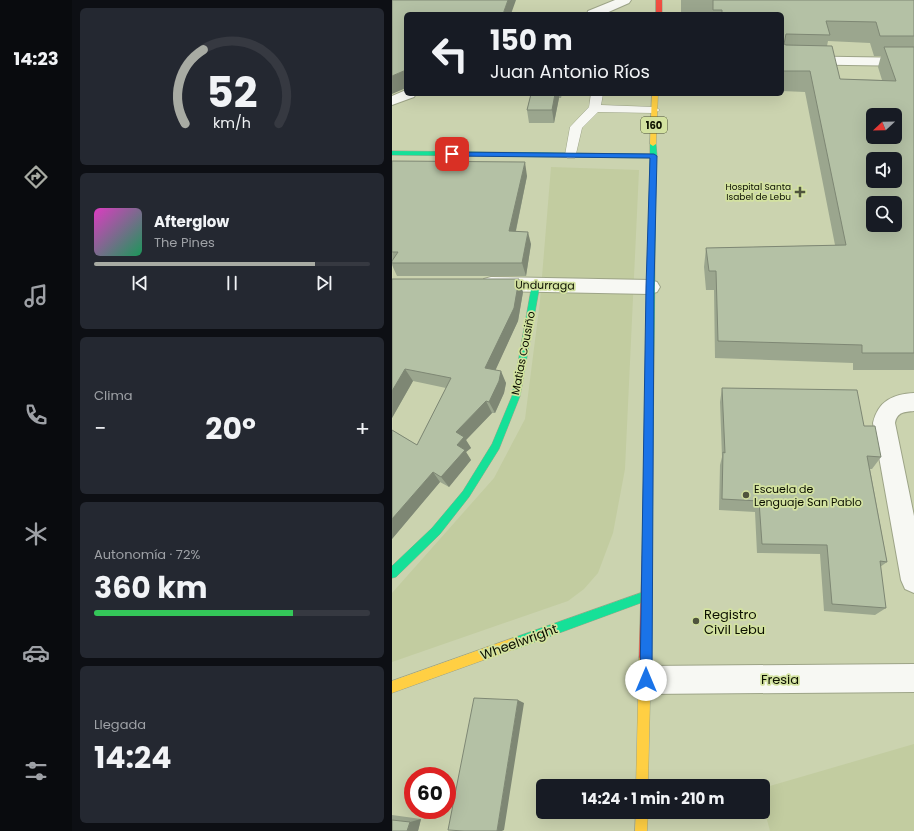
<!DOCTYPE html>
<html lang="es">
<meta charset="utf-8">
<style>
:root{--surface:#171b24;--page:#242831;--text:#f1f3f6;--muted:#9ea1a6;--line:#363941;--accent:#a8aba3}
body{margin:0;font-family:Poppins,sans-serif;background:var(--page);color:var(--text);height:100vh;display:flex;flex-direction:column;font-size:15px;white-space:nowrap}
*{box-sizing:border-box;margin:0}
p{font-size:13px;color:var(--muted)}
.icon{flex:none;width:22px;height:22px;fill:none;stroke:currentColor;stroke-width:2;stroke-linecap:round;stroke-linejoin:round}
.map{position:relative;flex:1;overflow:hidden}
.side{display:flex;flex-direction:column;gap:8px;padding:8px;background:#0d0f14;width:320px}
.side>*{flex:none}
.top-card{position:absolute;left:12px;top:12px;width:380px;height:84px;border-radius:6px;box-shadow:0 4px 16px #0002;background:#171b24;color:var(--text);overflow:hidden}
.needle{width:26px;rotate:248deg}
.tools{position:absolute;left:474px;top:108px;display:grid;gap:8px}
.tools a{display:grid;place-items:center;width:36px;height:36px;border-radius:6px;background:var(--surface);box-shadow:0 4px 16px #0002;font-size:20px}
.speed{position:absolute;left:12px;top:767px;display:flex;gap:8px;font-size:20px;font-weight:700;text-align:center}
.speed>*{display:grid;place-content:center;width:52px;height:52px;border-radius:50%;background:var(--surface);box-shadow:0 4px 16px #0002;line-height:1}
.speed .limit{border:6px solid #d22;background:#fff;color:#111}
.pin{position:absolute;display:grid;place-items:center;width:34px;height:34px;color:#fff;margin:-17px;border-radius:8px;box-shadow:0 2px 6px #0006}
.me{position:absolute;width:44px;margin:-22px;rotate:0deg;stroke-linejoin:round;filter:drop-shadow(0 0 3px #0008)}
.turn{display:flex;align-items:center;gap:14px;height:84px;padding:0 20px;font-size:18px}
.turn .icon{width:52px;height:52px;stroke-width:2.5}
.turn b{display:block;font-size:28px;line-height:34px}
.big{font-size:30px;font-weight:700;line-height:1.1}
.side .card{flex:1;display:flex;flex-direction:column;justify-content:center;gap:6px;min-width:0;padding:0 14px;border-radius:6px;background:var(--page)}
.side .dial{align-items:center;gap:0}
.dial svg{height:104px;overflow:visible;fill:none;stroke:var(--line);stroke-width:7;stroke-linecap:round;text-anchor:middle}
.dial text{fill:var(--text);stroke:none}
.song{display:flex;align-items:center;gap:12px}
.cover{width:48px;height:48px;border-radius:6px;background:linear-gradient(135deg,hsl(310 70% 55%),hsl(150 70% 35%))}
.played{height:4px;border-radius:2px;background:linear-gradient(90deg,var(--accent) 80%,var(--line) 80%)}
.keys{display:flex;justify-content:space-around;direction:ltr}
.heat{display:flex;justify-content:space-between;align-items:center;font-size:22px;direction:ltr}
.charge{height:6px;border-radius:3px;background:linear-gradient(90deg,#34c759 72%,var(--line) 0)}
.trip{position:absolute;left:144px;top:779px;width:234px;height:40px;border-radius:6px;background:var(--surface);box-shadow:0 4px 16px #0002;font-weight:700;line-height:40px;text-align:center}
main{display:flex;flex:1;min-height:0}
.tab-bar{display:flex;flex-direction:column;width:72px;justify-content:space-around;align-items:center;background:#090b0e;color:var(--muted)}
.tab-bar .icon{width:28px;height:28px}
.tab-bar .selected{color:var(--accent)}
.tab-bar b{font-size:18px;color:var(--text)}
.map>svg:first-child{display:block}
.green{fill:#c2cca0}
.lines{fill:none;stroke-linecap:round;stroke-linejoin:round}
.lane-casing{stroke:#9da487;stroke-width:1}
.street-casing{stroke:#9da487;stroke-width:2}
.fast-casing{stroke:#9da487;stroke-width:1}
.slow-casing{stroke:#9da487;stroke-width:1}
.jam-casing{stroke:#9da487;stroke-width:1}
.lane{fill:#f7f8f3;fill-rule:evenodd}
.street{fill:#f7f8f3;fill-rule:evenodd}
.fast{fill:#16e098;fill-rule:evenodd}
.slow{fill:#ffcf43;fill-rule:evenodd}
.jam{fill:#f24e42;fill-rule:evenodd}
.wall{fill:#9ba68e;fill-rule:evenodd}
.shaded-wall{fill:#7e8774}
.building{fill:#b4c1a5;stroke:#7e8774;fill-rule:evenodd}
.route{fill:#1a73e8;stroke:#114b97}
.poi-dot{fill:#4f543d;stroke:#d3e2a0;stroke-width:1.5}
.labels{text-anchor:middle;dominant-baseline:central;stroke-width:3.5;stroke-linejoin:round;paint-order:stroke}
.far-poi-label{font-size:9px;fill:#0c1000;stroke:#d3e2a0;text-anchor:end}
.shield{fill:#d3e2a0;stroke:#484f30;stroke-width:1}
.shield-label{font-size:10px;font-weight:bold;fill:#0c1000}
.street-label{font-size:11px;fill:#0c1000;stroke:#d3e2a0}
.poi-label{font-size:11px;fill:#0c1000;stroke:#d3e2a0;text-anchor:start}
.near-poi-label{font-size:13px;fill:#0c1000;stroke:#d3e2a0;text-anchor:start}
.near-street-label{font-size:13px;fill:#0c1000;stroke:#d3e2a0}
</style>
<main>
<nav class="tab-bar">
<b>14:23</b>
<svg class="icon selected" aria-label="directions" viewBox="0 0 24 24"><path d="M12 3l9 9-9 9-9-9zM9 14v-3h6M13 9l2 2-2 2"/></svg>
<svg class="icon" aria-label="music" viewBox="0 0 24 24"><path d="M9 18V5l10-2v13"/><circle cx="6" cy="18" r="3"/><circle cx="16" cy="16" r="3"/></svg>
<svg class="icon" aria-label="phone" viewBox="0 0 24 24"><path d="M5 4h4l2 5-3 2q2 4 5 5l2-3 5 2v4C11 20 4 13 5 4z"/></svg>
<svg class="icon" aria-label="climate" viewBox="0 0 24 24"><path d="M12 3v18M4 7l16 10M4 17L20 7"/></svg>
<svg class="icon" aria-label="car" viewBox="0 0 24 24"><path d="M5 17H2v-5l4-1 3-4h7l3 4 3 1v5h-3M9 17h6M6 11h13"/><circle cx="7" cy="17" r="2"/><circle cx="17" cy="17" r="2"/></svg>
<svg class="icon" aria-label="filters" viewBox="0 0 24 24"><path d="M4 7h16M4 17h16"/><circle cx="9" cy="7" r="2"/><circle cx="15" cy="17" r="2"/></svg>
</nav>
<section class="side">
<div class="card dial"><svg viewBox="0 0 100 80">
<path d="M14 69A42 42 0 1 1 86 69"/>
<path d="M14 69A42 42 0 0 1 28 12" stroke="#a8aba3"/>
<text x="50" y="56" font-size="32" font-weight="700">52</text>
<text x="50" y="72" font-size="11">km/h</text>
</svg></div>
<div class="card">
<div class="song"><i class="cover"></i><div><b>Afterglow</b><p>The Pines</p></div></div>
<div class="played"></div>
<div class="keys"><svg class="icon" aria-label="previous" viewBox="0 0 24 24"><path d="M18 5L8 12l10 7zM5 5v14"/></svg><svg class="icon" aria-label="pause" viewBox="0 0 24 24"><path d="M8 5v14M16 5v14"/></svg><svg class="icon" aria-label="next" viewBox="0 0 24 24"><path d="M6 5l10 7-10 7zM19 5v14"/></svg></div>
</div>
<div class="card"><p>Clima</p>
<div class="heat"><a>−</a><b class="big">20°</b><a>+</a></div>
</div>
<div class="card"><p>Autonomía · 72%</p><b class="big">360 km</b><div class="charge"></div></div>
<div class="card"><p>Llegada</p><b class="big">14:24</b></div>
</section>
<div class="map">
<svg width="522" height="831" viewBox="0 0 522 831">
<rect width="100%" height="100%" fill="#cbd3af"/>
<path class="green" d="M159 167 247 170 233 469 221 533 206 573 192 589 176 601 0 662V593L102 478 133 419 148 301Z
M522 744V831H378L371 805V788Z"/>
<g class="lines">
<g class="lane-casing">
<path id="lane" d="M199 94H211L209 105 262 107 268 110 262 113 206 112 190 128 183 158H175L173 155 178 127 197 107Z"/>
</g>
<g class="street-casing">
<path id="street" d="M223 0H239L237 3 212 14H195L196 11Z
M390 56 522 58V66L390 64Z
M14 90V94H24L22 97 0 105V96Z
M99 277 258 280 265 282 268 287 265 292 258 294 99 291 92 289 90 284 92 279Z
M522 393V411C512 412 505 412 503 423L522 516V593L513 589 509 580 481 423C486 401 501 394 522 393Z
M522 664V692L254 694 244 690 240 680 244 670 254 666Z"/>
</g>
<g class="fast-casing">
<path id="fast" d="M261 142 264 144 265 156 264 158 260 557 259 561 255 562 251 561 250 557 258 158 0 155V151L258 154V144Z
M144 281 148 284 128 396 107 449 77 497 48 534 4 577 0 578V566L40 528 71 491 100 444 120 396 140 284Z
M254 591 258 592 259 596 258 600 254 601 121 650 117 648 115 644 117 640 121 638Z"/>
</g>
<g class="slow-casing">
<path id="slow" d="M260 94H266L264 144 261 146 258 144Z
M121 638 125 640 127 644 125 648 0 693V681Z
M253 651 257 653 259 657 256 786H244L247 657 249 653Z
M244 812H256L255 831H243Z"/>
</g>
<g class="jam-casing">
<path id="jam" d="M264 0H270V14H264Z
M255 552 259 553 260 557 259 657 257 661 253 663 249 661 247 657 250 557 251 553Z"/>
</g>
<use href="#lane" class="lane"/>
<use href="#street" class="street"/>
<use href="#fast" class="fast"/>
<use href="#slow" class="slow"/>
<use href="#jam" class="jam"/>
</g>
<path class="wall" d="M289 0H522V370H461V363L323 358 322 290H314L312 267 314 248 443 245 413 92 390 91V14H289ZM436 41 478 43 482 56H489L486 67 490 80 448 79 435 46Z
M139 94H170L169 98H167L162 123H137L135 110Z
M0 161 135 176 124 231 139 244 134 276H5L0 265Z
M0 279 131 292 126 321 103 370 114 383 112 393 103 413H100L74 440 79 448 74 452 79 460 57 487 48 482 0 539V430L25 445 54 388 21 381 0 418Z
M330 388 472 426 489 457 480 469H478L495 562 488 567 494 608 483 615 432 611 428 554 365 553 363 512 327 510 328 465 330 457 328 402Z
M0 815 29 819 26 831H0Z"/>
<path class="shaded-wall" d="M116 0H124L119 14H111Z
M14 70V88L0 94V76Z
M163 94H167V98L162 123 160 110Z
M133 162 135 176 121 244 117 231Z
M136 232 139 244 134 276 130 263Z
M127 279 131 292 126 321 99 380 93 368Z
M13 369 21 381 0 418V391Z
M109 371 114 383 112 393 103 413 97 402Z
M94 401 100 413 74 440 79 448 74 452 79 460 57 487 49 477 65 445 64 432Z
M41 472 48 482 0 539V519Z
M126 700 132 703 112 830 110 831H105Z
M29 819 26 831H15L18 822Z"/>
<path class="building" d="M0 0H116L111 14H14V70L0 76Z
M321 0H522V36H488L484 22 434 21 438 35 394 34 392 44 394 45 440 46 448 79 504 81 492 47H522V353H470V345L326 341 324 271H317L314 248 454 245 418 71H390V14H330V10H321ZM481 115H503V137H481ZM481 159H503V181H481ZM481 203H503V225H481Z
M139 94H163L160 110H135Z
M0 161 133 162 117 231 136 232 130 263H0V261L6 252H0Z
M0 279H127L122 308 93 368 109 371 107 381 97 402 94 401 64 432 72 437 65 445 73 450 49 477 41 472 0 519V430L25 445 59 378 13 369 0 391Z
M330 388 465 390 472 426H483L489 457 475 456 495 562 488 561 494 608 440 604 435 545 370 544 367 501 330 499 331 452 333 453Z
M82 698 126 700 105 831H72L56 830Z
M0 820 18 822 15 831H0Z"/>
<path class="route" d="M57 152 262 154 265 156 262 287 260 680 258 684 254 686 250 684 248 680 254 287 258 158 60 156 57 155Z"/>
<g class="poi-dot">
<path d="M406 186h4v4h4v4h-4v4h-4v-4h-4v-4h4z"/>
<circle cx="354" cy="495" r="4"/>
<circle cx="304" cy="621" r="4"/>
</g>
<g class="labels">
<g class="far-poi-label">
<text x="399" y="187">Hospital Santa<tspan x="399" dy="10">Isabel de Lebu</tspan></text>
</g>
<rect class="shield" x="249" y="117" width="26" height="16" rx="3"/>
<g class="shield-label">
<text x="262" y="125">160</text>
</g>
<g class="street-label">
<text transform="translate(153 285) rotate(1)">Undurraga</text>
<text transform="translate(131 353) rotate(-79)">Matias Cousiño</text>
</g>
<g class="poi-label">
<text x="362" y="489">Escuela de<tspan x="362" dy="13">Lenguaje San Pablo</tspan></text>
</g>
<g class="near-poi-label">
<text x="312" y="614">Registro<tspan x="312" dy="15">Civil Lebu</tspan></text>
</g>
<g class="near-street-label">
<text transform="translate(127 642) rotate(-20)">Wheelwright</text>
<text x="388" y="679">Fresia</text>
</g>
</g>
</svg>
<div class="tools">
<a><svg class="needle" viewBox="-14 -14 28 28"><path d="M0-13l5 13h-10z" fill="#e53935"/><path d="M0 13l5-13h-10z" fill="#9ea1a6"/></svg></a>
<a><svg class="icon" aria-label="sound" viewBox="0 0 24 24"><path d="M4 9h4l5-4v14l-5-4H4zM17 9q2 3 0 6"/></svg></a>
<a><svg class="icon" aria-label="search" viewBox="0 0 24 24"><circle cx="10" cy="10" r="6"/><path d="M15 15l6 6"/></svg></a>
</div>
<div class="speed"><div class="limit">60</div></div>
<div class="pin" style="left:60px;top:154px;background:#d93025"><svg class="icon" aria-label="arrive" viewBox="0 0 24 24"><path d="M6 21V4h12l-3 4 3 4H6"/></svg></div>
<svg class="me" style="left:254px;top:680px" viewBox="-20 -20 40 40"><circle r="19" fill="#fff"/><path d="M0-13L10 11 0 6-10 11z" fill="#1a73e8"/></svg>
<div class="trip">14:24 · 1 min · 210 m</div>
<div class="top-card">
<div class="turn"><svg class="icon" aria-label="left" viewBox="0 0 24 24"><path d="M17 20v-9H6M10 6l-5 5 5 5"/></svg><div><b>150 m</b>Juan Antonio Ríos</div></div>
</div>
</div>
</main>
